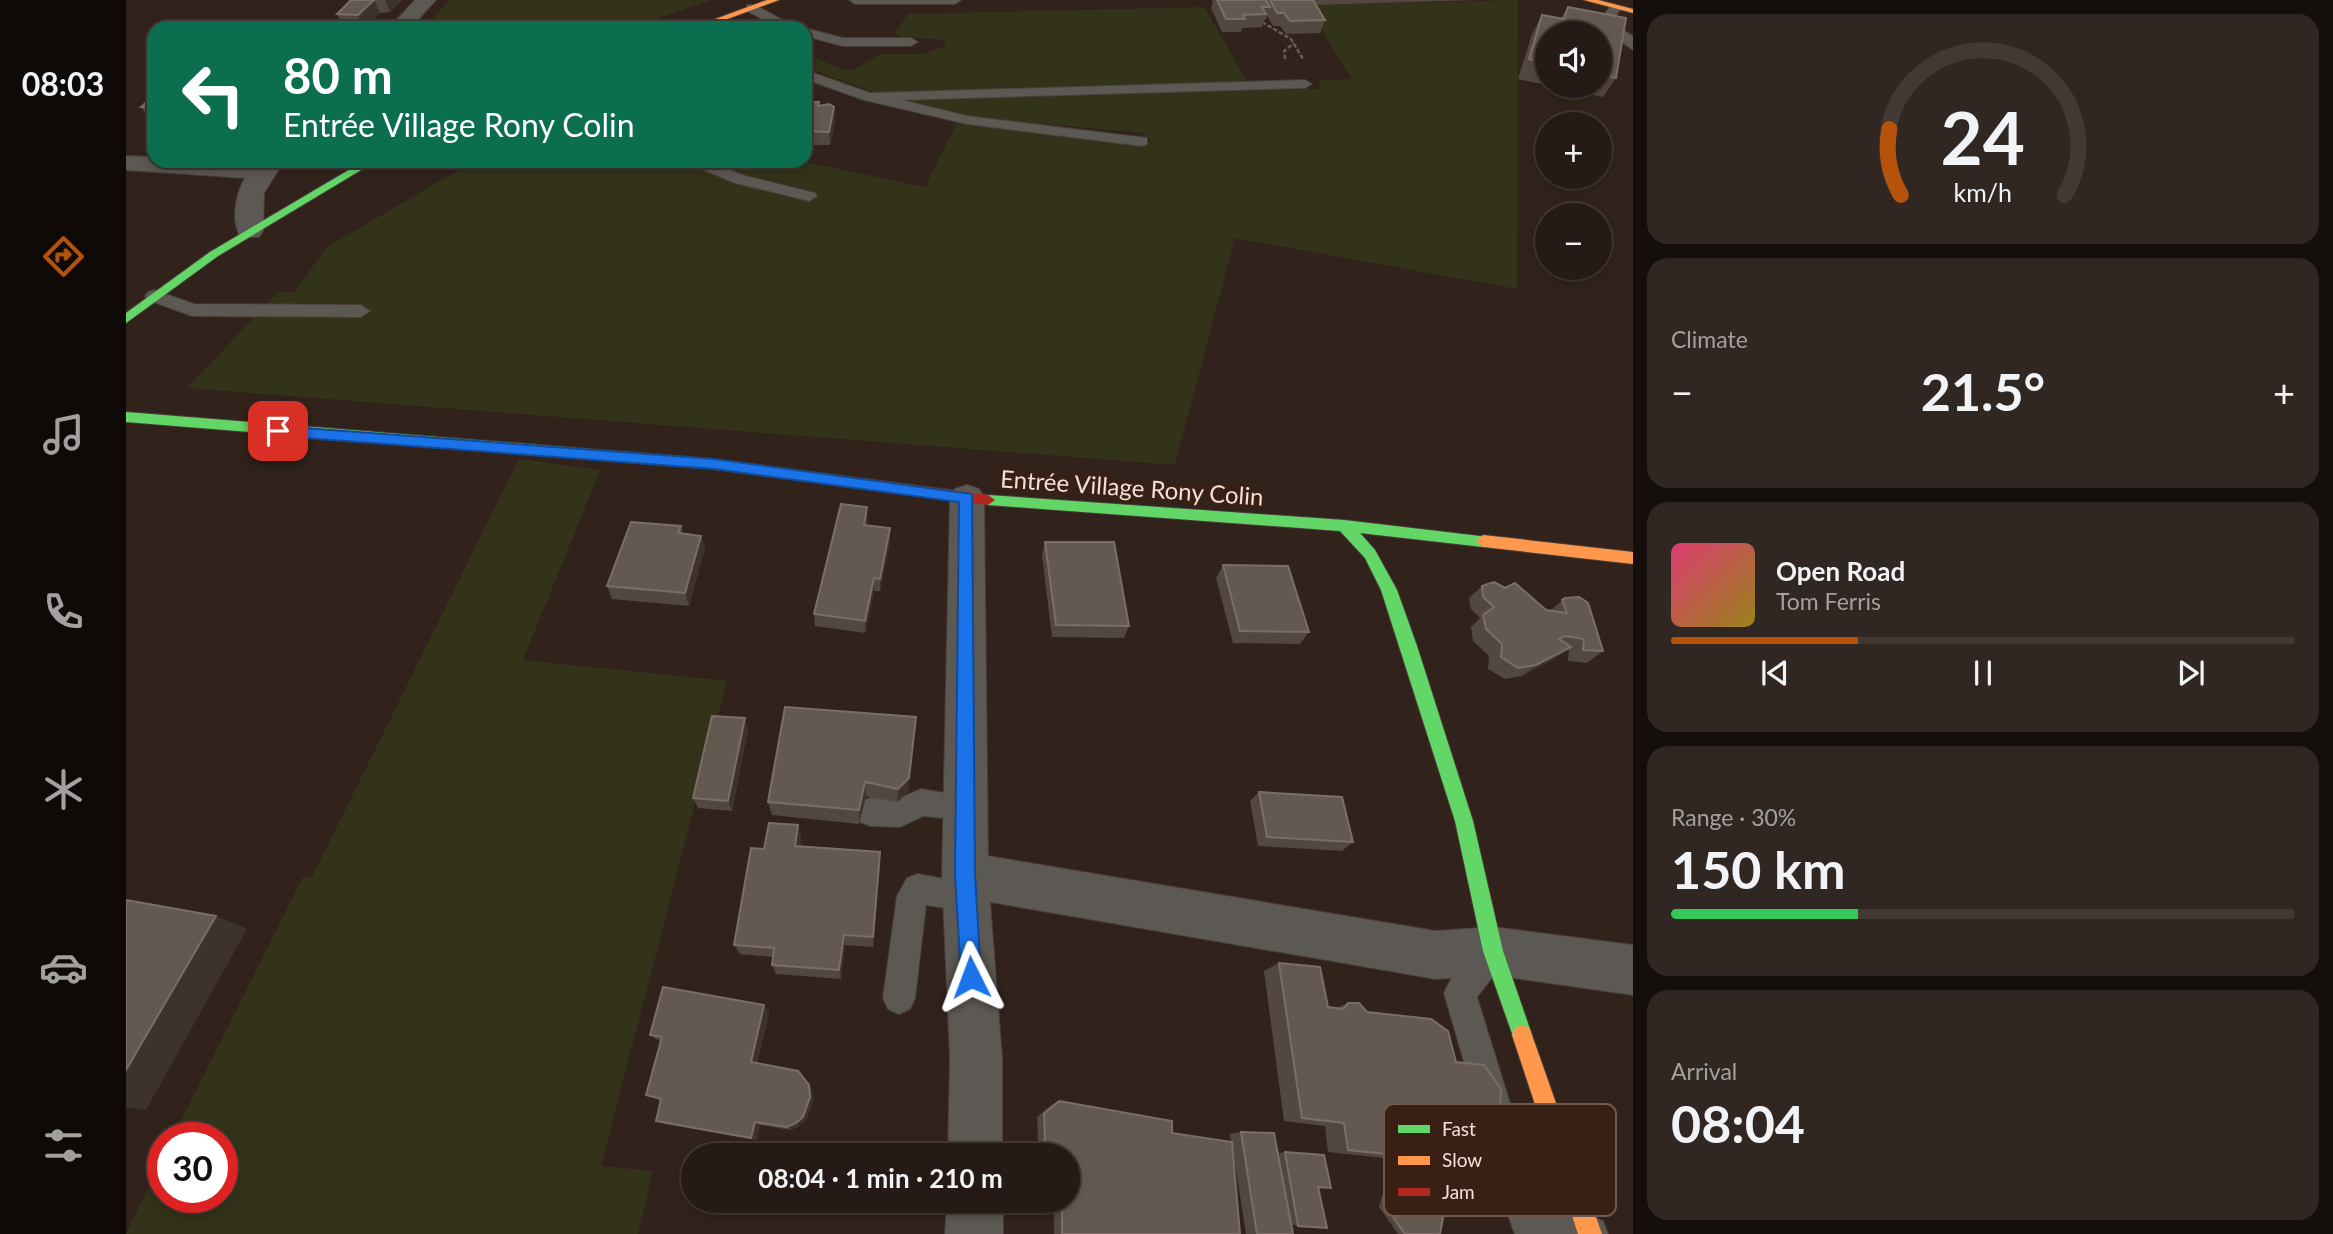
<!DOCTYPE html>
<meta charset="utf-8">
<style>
:root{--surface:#251a15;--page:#312722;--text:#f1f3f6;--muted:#a3a1a0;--line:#423834;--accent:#b45309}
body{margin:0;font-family:Lato,sans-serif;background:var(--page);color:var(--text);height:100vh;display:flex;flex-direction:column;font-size:26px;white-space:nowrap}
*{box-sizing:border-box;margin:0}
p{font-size:23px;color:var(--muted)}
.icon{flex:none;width:38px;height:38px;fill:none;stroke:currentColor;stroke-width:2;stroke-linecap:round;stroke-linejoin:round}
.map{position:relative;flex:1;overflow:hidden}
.details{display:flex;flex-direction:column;gap:14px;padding:14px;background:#140e0c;width:700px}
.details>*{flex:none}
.hud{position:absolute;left:21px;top:21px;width:665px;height:147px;border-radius:21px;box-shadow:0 4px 10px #0003,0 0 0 2px var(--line);background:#0b6e4f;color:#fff;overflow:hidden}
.buttons{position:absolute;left:1409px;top:21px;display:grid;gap:14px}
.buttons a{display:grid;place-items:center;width:77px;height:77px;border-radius:50%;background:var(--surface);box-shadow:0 4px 10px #0003,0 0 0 2px var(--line);font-size:35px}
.speed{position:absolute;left:21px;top:1122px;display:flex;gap:14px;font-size:35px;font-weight:700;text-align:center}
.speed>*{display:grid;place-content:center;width:91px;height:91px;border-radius:50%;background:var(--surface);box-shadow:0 4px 10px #0003,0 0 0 2px var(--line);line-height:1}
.speed .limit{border:10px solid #d22;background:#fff;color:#111}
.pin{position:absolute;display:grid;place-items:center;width:60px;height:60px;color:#fff;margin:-30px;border-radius:14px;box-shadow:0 4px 10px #0006}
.me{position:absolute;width:77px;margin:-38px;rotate:357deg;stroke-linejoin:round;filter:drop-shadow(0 0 5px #0008)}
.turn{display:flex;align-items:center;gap:24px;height:147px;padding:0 21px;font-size:32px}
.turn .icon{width:91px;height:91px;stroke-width:2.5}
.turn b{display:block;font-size:49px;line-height:60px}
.big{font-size:52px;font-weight:700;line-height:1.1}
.details .tile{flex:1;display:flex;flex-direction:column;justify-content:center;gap:10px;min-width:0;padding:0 24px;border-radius:21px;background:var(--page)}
.details .dial{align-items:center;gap:0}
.dial svg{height:182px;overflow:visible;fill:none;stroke:var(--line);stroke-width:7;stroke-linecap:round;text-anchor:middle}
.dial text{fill:var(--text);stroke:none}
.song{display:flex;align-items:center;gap:21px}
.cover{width:84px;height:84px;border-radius:10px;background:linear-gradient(135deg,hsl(340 70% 55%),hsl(50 70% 35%))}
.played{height:7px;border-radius:4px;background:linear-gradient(90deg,var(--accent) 30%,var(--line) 30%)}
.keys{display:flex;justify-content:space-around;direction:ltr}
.heat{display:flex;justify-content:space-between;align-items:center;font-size:38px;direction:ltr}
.charge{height:10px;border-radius:5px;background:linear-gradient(90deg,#34c759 30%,var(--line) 0)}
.trip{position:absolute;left:555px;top:1143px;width:399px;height:70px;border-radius:35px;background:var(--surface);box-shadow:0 4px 10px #0003,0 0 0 2px var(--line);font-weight:700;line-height:70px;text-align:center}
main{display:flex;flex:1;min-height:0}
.dock{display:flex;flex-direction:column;width:126px;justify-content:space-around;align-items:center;background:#0f0a08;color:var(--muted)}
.dock .icon{width:49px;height:49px}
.dock .on{color:var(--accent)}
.dock b{font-size:32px;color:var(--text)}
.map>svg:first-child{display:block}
.green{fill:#323319}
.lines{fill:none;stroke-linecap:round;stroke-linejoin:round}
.lane-casing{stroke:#4a3e38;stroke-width:2}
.street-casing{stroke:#4a3e38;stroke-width:2}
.fast-casing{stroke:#4a3e38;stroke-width:2}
.slow-casing{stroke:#4a3e38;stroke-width:2}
.jam-casing{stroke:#4a3e38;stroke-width:2}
.path{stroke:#635b57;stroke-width:2.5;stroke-dasharray:4.5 2;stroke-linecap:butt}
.lane{fill:#5c5853;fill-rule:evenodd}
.street{fill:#5c5853;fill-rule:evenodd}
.fast{fill:#63d668;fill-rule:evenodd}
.slow{fill:#ff974d;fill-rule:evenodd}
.jam{fill:#b3261e;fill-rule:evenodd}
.wall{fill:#534840}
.shaded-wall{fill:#3e332b}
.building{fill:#645951;stroke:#7a6e66;stroke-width:2}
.route{fill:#1a73e8;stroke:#114b97;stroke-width:2}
.labels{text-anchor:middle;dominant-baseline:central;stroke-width:7;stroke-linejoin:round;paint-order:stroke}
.street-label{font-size:24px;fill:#f2e0d8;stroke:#392014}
.key{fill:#392014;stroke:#705a4f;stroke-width:2}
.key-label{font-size:19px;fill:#f2e0d8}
</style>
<main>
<nav class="dock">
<b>08:03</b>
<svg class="icon on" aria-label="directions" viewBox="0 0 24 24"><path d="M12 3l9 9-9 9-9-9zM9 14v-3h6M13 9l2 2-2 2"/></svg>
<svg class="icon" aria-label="music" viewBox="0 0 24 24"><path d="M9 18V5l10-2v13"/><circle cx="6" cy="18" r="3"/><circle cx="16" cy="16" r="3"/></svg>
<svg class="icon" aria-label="phone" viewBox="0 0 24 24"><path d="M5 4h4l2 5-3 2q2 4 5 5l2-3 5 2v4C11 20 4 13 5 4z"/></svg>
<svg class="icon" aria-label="climate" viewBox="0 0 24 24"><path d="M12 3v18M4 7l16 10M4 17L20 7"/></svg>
<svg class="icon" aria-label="car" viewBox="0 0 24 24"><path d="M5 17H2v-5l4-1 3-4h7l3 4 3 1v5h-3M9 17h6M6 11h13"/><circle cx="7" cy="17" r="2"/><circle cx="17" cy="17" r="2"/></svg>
<svg class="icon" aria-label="filters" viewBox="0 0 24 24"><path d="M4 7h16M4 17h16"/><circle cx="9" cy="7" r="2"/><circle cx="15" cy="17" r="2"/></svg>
</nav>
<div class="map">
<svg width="1507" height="1234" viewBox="0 0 1507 1234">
<rect width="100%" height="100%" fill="#31231c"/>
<path class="green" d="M324 0H585L503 28H298Z
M1392 0 1391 289 1109 238 1049 465 61 388 152 292H168L201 247 348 161H674L799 187 832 121 1001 144 1026 142 1018 133 840 117 756 98 1193 89 1194 80 1226 79 1180 5Z
M1078 7 1121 81 751 93 679 67V54L716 69 727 70 754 54H797L820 46 819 40 776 37 769 33 782 14Z
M393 459 474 470 397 660 601 681 475 1166 527 1171 512 1234H0L37 1157V1197H96V1138L47 1137 177 877H186Z"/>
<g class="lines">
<g class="lane-casing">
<path id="lane" d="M723 0H835L829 4H729Z
M1486 4 1496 7 1485 23 1507 36V50L1471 24Z
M621 5H629L671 28H654L621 11Z
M679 28 717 38H785L792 42 785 46H717L679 36Z
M679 70 744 93 1179 80 1186 84 1179 88 776 100 841 116 1021 138V144L1016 146 841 124 738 100 679 79Z
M556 161H579L620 176 689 193 691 196 683 201 609 183Z
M28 290 68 304 235 305 244 311 235 317 66 316 22 300 19 296 22 292Z
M795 789 849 798 853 807 849 816 839 820 797 816 774 827 744 826 734 822 730 812 734 802 744 798 772 799Z
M792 874 851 885 855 896 851 907 840 911 800 905 789 998 784 1009 773 1014 762 1009 757 998 771 896 781 878Z
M1367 936 1378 940 1382 951 1378 962 1351 997 1417 1210 1464 1216 1477 1221 1482 1234H1389L1386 1227 1318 993C1327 973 1347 944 1367 936Z"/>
</g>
<g class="street-casing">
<path id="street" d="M289 0H310L284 28H263Z
M0 156 28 157V161H158L138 193 137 231 133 237H115C104 221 110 193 119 178L0 170Z
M841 485 853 489 858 498 862 856 1310 931 1367 927 1507 945V995L1367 975 1310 979 864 902 876 1058V1155H822L824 1058 816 875 824 498 829 489Z
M821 1200H877V1234H819Z"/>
</g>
<g class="fast-casing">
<path id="fast" d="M238 161H250L92 256 0 323V313L84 252Z
M0 412 587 459 594 464 587 469 0 422Z
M862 495 1218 520 1362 537 1364 541 1357 547 1234 533 1249 550 1271 590 1291 646 1347 821 1377 951 1406 1035 1403 1042 1396 1045 1389 1042 1357 951 1329 821 1255 590 1239 558 1214 531 862 505 855 500Z"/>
</g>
<g class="slow-casing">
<path id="slow" d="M641 0H653L577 28H565Z
M1458 0H1472L1507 9V13Z
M1357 535 1507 552V564L1357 547 1350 541Z
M1396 1025 1403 1028 1406 1035 1476 1234H1452L1386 1035 1389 1028Z"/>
</g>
<g class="jam-casing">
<path id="jam" d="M587 459 862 495 869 500 862 505 587 469 580 464Z"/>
</g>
<path class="path" d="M1136 22 1165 39 1177 59
M1159 59 1158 51 1168 43"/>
<use href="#lane" class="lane"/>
<use href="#street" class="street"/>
<use href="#fast" class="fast"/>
<use href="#slow" class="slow"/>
<use href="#jam" class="jam"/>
</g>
<path class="wall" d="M225 0H276L264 12 254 13 238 28 217 27 211 14Z
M1086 0H1352L1189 5 1199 20 1194 33 1160 34 1154 26H1147L1141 16 1140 20H1138L1136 27 1116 28 1115 32H1096L1085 8 1087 2Z
M1442 7 1500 18 1490 78 1477 97 1424 86H1474V33H1421V85L1392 79 1406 34 1416 15 1435 18Z
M28 95V121H24L15 107Z
M693 106 708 107 709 121 704 145H679V107Z
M742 520 741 525 764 541 754 591H748L739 633 689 626 688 614Z
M555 526 557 534 575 536 579 548 563 606 486 599 481 586Z
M919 542 1003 626 998 638 926 637 916 555Z
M1097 565 1183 632 1174 644 1107 643 1090 578Z
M1356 586 1420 610 1424 611 1439 598 1477 651 1461 663 1442 661 1443 650H1441L1430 658 1396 676 1379 679 1362 669 1363 656 1347 641 1345 627 1354 618 1345 609 1343 598Z
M790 717 782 792 771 802 740 796 733 824 646 815 642 802Z
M622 729 606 811 572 808 567 798Z
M1133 792 1227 842 1216 851 1132 846 1124 801Z
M675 837 674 846 754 864 747 947 719 945 715 979 650 974 646 965 647 957 614 954 608 945 638 849Z
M1153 963 1202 1007 1210 1008 1222 1003 1330 1062 1370 1112 1363 1113 1368 1173 1341 1174 1287 1168 1286 1161 1202 1152 1199 1126 1158 1121 1138 971Z
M638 1005 643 1012 631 1063 683 1085 686 1090 687 1101 680 1120 673 1126 665 1130 634 1125 631 1140 539 1124 530 1121 535 1100 520 1095 535 1042 524 1035Z
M933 1101 1046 1133 1105 1142 1104 1134 1115 1132 1163 1212 1153 1153 1159 1152 1205 1188H1193L1201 1228 1165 1225 1167 1234H1120L1107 1151 1114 1234H928V1207L920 1200H942V1155H896V1146L912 1142 911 1117 925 1105Z
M1261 1179H1298L1314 1234H1272L1253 1207Z"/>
<path class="shaded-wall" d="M248 0 254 13 238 28 232 15Z
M259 0H276L264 12Z
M708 107 709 121 704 145 703 132Z
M741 507 742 520 738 538V525Z
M764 528V541L754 591V579Z
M575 536 579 548 563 606 559 593Z
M748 578V591L739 633V621Z
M1445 647 1430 658 1396 676 1410 665Z
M790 717 782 792 771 802 772 789Z
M619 718 622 729 606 811 602 801Z
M739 782 740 796 733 824V810Z
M672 825 675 837 672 858 669 846Z
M754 852V864L747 947V937Z
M90 916 121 929 20 1110 0 1107V1070Z
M718 935 719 945 715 979 713 970Z
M638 1005 643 1012 630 1067 625 1062Z
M683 1085 686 1090 687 1101 680 1120 673 1126 665 1130 661 1127Z
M629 1122 634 1125 631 1140 625 1138Z"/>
<path class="building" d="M225 0H248L232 15 211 14Z
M1091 0H1140L1144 7H1136L1140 14 1117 15 1119 19H1100Z
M1144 0H1187L1199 20 1164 21 1158 13H1151Z
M1442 7 1500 18 1490 78 1474 74V33H1421V63L1403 59 1416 15 1438 19Z
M28 95V107H15Z
M680 102H693L692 106 703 104 708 107 703 132 679 131V107Z
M715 504 741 507 738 525 764 528 754 579 748 578 739 621 688 614Z
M505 522 555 526 552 533 575 536 559 593 481 586Z
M919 542H988L1003 626 930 625Z
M1097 565 1162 566 1183 632 1114 631Z
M1368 582 1379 588 1389 583 1420 610 1441 613 1436 600 1439 598 1453 597 1462 603 1477 651 1457 650 1458 639 1439 636 1433 639 1445 647 1410 665 1392 668 1375 657 1376 644 1360 629 1357 615 1368 607 1357 597 1356 586Z
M659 707 790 717 783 778 772 789 739 782 733 810 642 802Z
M586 716 619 718 602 801 567 798Z
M1133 792 1216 797 1227 842 1141 837Z
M643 823 672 825 669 846 754 852 747 937 718 935 713 970 646 965 648 948 608 945 625 848 638 849Z
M0 900 90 916 0 1070Z
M1153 963 1194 967 1202 1007 1217 1009 1222 1003H1233L1241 1012 1305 1019 1322 1031 1330 1062 1358 1065 1375 1089 1374 1105 1370 1112 1363 1111 1376 1161 1375 1168 1368 1173 1311 1166 1310 1159 1222 1150 1218 1123 1176 1118Z
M537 987 638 1005 625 1062 672 1071 683 1085 684 1097 677 1117 670 1123 661 1127 629 1122 625 1138 530 1121 535 1099 520 1095 536 1037 524 1035Z
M933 1101 1046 1121V1133L1106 1142 1114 1234H936V1208L928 1200H942V1155H902V1144L919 1141 918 1114Z
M1115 1132 1148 1133 1167 1234H1131Z
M1159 1152 1198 1155 1205 1188 1192 1187 1201 1228 1172 1226Z
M1269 1179H1298L1319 1207 1314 1234H1279L1260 1207Z"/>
<path class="route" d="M152 426 588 459 846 494 849 874 855 977 852 985 845 988 838 985 835 977 829 874 833 502 588 469 152 436 145 431Z"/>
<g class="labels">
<g class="street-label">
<text transform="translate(1006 487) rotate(4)">Entrée Village Rony Colin</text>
</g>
</g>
<rect x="1258" y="1104" width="232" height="112" rx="10" class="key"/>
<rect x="1272" y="1125" width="32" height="8" fill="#63d668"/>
<rect x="1272" y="1156" width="32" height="9" fill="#ff974d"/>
<rect x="1272" y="1188" width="32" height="8" fill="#b3261e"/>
<g class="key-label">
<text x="1316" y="1136">Fast</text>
<text x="1316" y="1167">Slow</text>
<text x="1316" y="1199">Jam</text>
</g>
</svg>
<div class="buttons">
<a><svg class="icon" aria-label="sound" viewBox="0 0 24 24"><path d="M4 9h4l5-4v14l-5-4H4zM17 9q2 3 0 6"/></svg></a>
<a>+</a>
<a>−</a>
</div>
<div class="speed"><div class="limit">30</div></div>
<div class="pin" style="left:152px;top:431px;background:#d93025"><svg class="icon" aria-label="arrive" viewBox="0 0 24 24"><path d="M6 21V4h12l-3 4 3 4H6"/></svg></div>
<svg class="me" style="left:845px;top:977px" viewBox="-20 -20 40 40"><path d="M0-17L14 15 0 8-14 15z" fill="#1a73e8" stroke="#fff" stroke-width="4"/></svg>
<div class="trip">08:04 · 1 min · 210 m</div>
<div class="hud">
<div class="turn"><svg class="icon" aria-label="left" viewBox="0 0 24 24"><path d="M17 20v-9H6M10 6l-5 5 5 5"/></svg><div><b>80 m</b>Entrée Village Rony Colin</div></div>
</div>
</div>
<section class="details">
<div class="tile dial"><svg viewBox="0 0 100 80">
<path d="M14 69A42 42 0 1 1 86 69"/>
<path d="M14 69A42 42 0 0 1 9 40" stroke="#b45309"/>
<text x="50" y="56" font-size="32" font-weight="700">24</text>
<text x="50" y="72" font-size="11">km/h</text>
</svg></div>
<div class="tile"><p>Climate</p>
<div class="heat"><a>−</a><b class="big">21.5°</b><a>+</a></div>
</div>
<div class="tile">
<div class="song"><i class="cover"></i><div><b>Open Road</b><p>Tom Ferris</p></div></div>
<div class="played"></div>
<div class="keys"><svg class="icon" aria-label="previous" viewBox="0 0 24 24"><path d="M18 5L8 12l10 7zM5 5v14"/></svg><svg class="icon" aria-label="pause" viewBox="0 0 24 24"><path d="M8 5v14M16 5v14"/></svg><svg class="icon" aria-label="next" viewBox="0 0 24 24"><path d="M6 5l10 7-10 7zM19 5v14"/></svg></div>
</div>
<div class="tile"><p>Range · 30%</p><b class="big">150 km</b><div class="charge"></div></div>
<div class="tile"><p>Arrival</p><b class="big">08:04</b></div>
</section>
</main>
